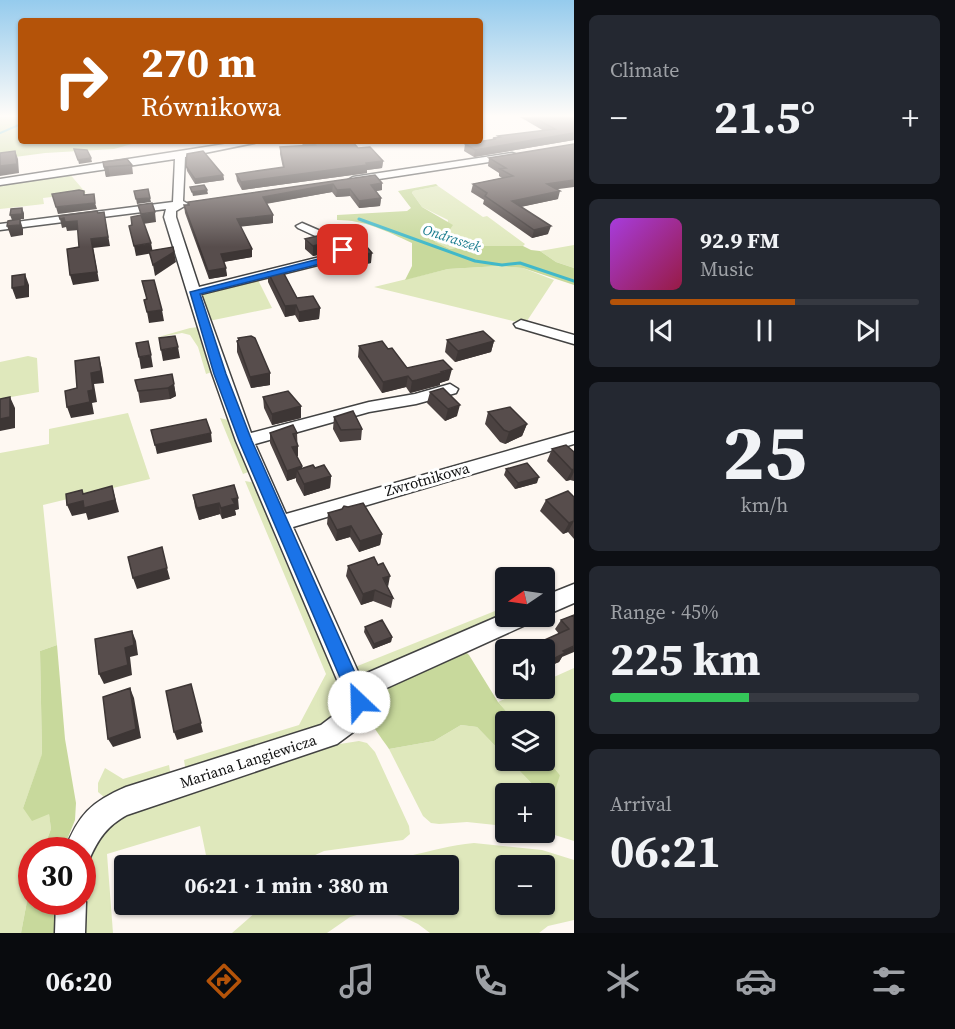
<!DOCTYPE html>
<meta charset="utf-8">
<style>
:root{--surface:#171b24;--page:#242831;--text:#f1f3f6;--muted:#9ea1a6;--line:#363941;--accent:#b45309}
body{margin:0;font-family:"Source Serif 4",serif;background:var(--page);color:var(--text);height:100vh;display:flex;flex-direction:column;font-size:22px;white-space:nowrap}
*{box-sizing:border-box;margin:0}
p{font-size:20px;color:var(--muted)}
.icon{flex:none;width:33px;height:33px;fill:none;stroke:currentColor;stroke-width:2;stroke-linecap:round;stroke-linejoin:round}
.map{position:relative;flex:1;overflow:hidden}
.details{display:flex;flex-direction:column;gap:15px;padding:15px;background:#0d0f14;width:381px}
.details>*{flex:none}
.top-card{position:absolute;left:18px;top:18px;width:465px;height:126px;border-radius:6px;box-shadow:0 2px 4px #0004;background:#b45309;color:#fff;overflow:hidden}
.needle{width:39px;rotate:257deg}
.controls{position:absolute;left:495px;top:567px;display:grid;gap:12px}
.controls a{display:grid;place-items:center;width:60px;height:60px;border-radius:6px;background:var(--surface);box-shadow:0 2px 4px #0004;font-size:30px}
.speed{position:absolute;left:18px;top:837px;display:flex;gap:12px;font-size:30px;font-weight:700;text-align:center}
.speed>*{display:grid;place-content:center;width:78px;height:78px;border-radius:50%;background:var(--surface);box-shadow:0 2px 4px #0004;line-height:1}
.speed .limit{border:9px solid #d22;background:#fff;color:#111}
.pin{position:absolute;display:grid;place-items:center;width:51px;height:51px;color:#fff;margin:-26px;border-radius:12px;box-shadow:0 3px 9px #0006}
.me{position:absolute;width:66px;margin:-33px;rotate:336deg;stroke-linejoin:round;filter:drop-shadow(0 0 4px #0008)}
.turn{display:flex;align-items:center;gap:21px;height:126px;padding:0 24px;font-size:27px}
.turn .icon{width:78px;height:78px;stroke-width:2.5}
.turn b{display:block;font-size:42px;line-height:51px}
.big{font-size:45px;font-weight:700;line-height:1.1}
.details .tile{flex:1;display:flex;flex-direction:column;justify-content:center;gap:9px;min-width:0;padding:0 21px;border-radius:9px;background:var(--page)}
.details .dial{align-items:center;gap:0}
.dial b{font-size:78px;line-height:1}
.song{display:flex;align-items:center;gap:18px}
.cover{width:72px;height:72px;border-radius:9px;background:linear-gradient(135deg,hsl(280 70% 55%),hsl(340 70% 35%))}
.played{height:6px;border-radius:3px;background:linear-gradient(90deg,var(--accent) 60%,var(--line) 60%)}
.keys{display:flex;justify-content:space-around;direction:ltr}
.heat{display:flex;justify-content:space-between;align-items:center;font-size:33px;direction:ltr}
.charge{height:9px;border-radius:4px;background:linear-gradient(90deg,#34c759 45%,var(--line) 0)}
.trip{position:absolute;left:114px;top:855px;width:345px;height:60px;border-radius:6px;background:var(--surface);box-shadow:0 2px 4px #0004;font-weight:700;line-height:60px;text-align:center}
.menu{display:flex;height:96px;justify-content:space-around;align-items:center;background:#090b0e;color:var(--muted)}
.menu .icon{width:42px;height:42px}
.menu .current{color:var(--accent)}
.menu b{font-size:27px;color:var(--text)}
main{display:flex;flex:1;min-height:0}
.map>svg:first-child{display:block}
.green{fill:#dfe8bc;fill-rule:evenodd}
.forest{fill:#c8d99c}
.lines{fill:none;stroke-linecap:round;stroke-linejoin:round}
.stream-far1{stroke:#41b8c9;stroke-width:2}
.stream{stroke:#41b8c9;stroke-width:3}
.minor-casing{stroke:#424242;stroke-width:3}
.minor{fill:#fff;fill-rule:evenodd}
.wall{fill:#4b4241}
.shaded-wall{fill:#3d3635}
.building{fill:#574d4c;stroke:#3d3635;stroke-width:1.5}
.route{fill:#1a73e8;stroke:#114b97;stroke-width:1.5}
.labels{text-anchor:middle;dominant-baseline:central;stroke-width:6;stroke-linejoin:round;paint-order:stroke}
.far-water-label{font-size:14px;font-style:italic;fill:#1b7d8f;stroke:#fff}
.street-label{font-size:15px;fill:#0f0f0f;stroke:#fff}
</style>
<main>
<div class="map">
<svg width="574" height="933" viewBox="0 0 574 933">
<rect width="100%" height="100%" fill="#fef8f2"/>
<path class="green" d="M68 172 86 193 43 198 44 204 0 209V183Z
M438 186 483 217 487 216 525 244 523 246H466L450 249 434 242 446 235 448 220 422 207 412 193 413 191Z
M574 245V268L556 262 540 251Z
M499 266 523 268 554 280 525 324 374 287 448 269Z
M257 278 272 308 209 321 201 295C217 283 243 290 257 278Z
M199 327 215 371 206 374 198 347 190 335 182 333 155 338 190 328Z
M28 356 37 358 39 392 0 399V362Z
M128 413 150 479 43 505 57 645 40 651 42 755 23 808 49 813 51 829 43 850H32L31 880 21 933H0V453L49 444V429Z
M220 418 232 421 251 471 243 474Z
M245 481 256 483 275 538 340 685 343 698 340 711 321 728 186 773 184 760 299 725 326 674Z
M505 607V616L366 676 359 674 355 667Z
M574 668V841L545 832 544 794H506L505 826 467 822 439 824 431 823 423 816 389 749 434 741 461 725 477 727 505 756 506 760 510 761 540 792 560 775 545 757 544 722 515 721 498 702 527 689 544 688 545 681Z
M359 741 367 743 375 752 409 826 410 834 403 840 324 851 293 865H208L200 826 107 854 113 933H78L80 902H82L83 861 113 818 327 746Z
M169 765 171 777 110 796 104 797 98 792V783L105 768 123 779Z
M474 843 542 850 574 860V920L548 926 539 933H430L418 924 401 916 384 912H367L350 917 327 933H232L264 905 448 904V866L333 865C358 860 384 863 409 856 431 851 450 845 474 843ZM506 866H544V904H506Z"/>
<path class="forest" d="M0 117H21V141H132L135 143 114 149 45 153 0 159Z
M436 184 438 186 413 191 412 193 422 207 453 225 446 235 435 242 450 249 466 246H523L531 250 540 251 556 262 574 268V285L523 268 499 266 448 269 405 280 412 266V243C386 231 365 220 337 220V215L407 211 411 208 398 191Z
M57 645 65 739 76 803 75 820 63 850H43L51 829 49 814 32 821 23 808 42 754 40 651Z
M463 649 469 655 498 702 515 721 506 722 505 756 477 727 461 725 434 741 389 749C382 738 365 719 366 706 367 698 376 692 381 687Z
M545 757 560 775 555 790 540 792 510 761 544 760Z
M31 880 32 902H56L54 933H21Z"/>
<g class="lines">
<path class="stream-far1" d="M0 133 21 124"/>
<path class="stream" d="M359 219 475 261 502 265 520 263 574 281"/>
<g class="minor-casing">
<path id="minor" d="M244 141H264L185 157 183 201 188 204 176 211V217L199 287 336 253 324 240 298 228 296 226 302 223 332 236 349 250 346 258 201 294 251 433 369 402 415 394 450 384 458 389 456 393 416 404 369 412 255 444 286 514 574 432V444L293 527 360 676 506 613V616H533L530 623 369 696 371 702 360 727 337 744 127 815C107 826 98 839 89 860L82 863V850H65C78 815 91 802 126 787L321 725 342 709 346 701 236 441 212 373 164 217 166 209 0 230V224L173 202 175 159 0 185V179Z
M512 153 515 154V158L353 183 348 180 353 177Z
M521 320 574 335V344L516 327 514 324Z
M574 584V603L544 616V596Z
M82 893 86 902 85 933H55L56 902H82Z"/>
</g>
<use href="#minor" class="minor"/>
</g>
<path class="wall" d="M520 117H574V140L474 157 464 151 465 144 493 140V138L498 137V136L544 131Z
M299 141H352L358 148 383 161 382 168 367 170V173L242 190 237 181 236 174 283 168 280 154V147L304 146Z
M489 158 557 189 558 199 521 207 548 234 532 238 483 204 484 200 471 192 473 184 502 178 499 176V173L488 166Z
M103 162 132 165 133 174 106 177Z
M186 166 223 175 224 180 195 184 187 171Z
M375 175 382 190 376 191 381 198 380 206 359 208 350 196 336 197 332 192 266 204 273 215V223L241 226 252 257 224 262 227 276 209 279 185 213 184 205H188V202Z
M351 228 371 263 344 268V272L331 274 323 266V256L347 250 348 248 341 240V230Z
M305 239 332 252 313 256 305 249Z
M268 272 297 298 320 308 319 319 299 322 295 315 285 317 268 282Z
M238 338 270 373V385L251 388 237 352V341H239Z
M447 340 494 341 491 352 455 362 445 352Z
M359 346 388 349 407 368 449 380 440 383V385L414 392 410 393 406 387 382 393 358 357Z
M172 374 176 396 170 399 140 403 138 391Z
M430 392 457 416 445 421 427 403Z
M263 397 301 418 272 425 264 408Z
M488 412 527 424 522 436 505 444 500 442 485 424Z
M334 417 362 429 361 440 340 442 333 429Z
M270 433H297L298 456H296L302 466V468H315L331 476 330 488 304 496 296 481V478L287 481 270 443Z
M552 449 574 452V481L570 480 566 481 547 461Z
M506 469 537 483 515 489 504 475Z
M193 495 239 509 235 510 236 515 222 519 220 514 199 520 195 507Z
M574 497V539L568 532 563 534 540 511 546 500Z
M328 513 382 534 380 545 359 552 350 537 336 541 327 524Z
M378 565 387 587 393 598 391 608 373 601 361 605 346 576 348 566Z
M574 615 562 657 559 662 547 667 544 664V650H535L540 642 559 634 555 629 561 620Z
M365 627 392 637 391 642 373 649 364 632Z"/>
<path class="shaded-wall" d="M574 133V140L474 157 475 150Z
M15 151 18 159 19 173 0 176V166Z
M91 158 92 162 79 164 78 160Z
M383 161 382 168 367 170V173L242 190 241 182Z
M108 166 110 176 106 177 104 167Z
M223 175 224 180 195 184V179Z
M574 180V187L544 191 547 184Z
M382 183V190L370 192 371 185Z
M333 184 332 192 263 204V197Z
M350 189V196L336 197 337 190Z
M207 190 208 194 193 196 192 192Z
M560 191 558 199 510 209 512 201Z
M150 198 151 202 137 204 136 199Z
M381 198 380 206 359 208V201Z
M95 203 97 209 58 214 56 207Z
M22 208 24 213V219H20L23 229V235L11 237 7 226 12 220 10 215Z
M104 212 110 246 93 248 99 281 73 285 70 275 91 239Z
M155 212 156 222 143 224 141 214Z
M273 215V223L238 227 237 219Z
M64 218 77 221 79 230 67 231 66 227 62 228 60 219Z
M551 226 548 234 532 238 534 230Z
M332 241V252L313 256V246Z
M151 243 153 253 136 256 134 246Z
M252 249V257L222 262 221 254Z
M174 252 176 262 155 276 153 265Z
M372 253 371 263 344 268V272L331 274V263L342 258Z
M226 268 227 276 209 279 208 271Z
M25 274 29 285V297L16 299 12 288Z
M296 305 295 315 285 317V306Z
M320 308 319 319 299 322V312Z
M162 310 164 321 149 323 147 312Z
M494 341 491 352 455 362 458 351Z
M178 347 180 358 163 361 161 350Z
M151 355 153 367 141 369 139 357Z
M99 357 102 369 104 383 94 384 97 402 92 403 94 414 71 418 67 407 88 391 91 373Z
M452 369 449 380 440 383V385L410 393 412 381Z
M270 373V385L251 388 250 377Z
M408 376 406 387 382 393 383 382Z
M174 384 176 396 170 399 168 388Z
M10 397 15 408V428L0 431V419Z
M460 405 457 416 445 421 448 409Z
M301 406V418L272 425V414Z
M527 424 522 436 505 444 509 432Z
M211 433 212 442 157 454 155 445Z
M298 446V456L291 457 292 447Z
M302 466V477L297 470 296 478 287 481V471Z
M574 469V472L570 480 566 481 572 470Z
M331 476 330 488 304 496V484Z
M539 477 537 483 515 489 518 483Z
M112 486 119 512 88 520 86 513 72 516 67 505Z
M238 498 239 509 235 510 236 515 222 519 221 508 232 499Z
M219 503 220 514 199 520 197 508Z
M574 521 568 532 563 534 569 523Z
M351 526 350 537 336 541 337 530Z
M382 534 380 545 359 552 360 541Z
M167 568 170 579 137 589 133 578Z
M390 576 388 587 383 578Z
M375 590 373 601 361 605 363 594Z
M132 631 136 641 138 655 130 657 132 675 104 684 99 674 125 648Z
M392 637 391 642 373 649 374 644Z
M574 646V652L562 657 559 662 547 667 553 659 563 651Z
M191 684 203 732 177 740 174 732Z
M130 688 134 698 141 738 113 747 108 739Z"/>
<path class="building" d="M533 117H574V133L475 150 465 144 496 139 493 138 500 137 498 136 555 129Z
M308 141H352L358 148 370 147 383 161 366 163 367 165 241 182 236 174 284 167 280 147 315 145Z
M574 144V180L547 184 560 191 512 201 551 226 534 230 485 196 487 193 473 184 513 176 500 169 506 168 489 158Z
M74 149 87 150 91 158 78 160Z
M15 151 17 164 0 166V153Z
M203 151 223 175 195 179 186 166 187 154Z
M127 159 132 165 104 167 103 162Z
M375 175 382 183 371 185 381 198 359 201 350 189 337 190 333 184 263 197 273 215 237 219 252 249 221 254 226 268 208 271 184 205H189L188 202Z
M204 185 207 190 192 192 190 187Z
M148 189 150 198 136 199 134 191Z
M79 190 84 191V195L94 194 95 203 56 207 52 194Z
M152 203 155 212 141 214 138 205Z
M22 208V214L10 215 11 209Z
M97 211 98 213 104 212 108 237 91 239 97 272 70 275 67 249 79 247 77 221 65 222 64 218 60 219 59 216Z
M141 215 151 243 134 246 129 226 132 225 131 217Z
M20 219V225L7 226 8 221Z
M351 228 372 253 342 258 344 261 331 263 323 256 347 250 352 241 341 230Z
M325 234 332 241 313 246 305 239Z
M173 247 174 252 153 265 149 251Z
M282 270 297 298 313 296 320 308 299 312 296 305 285 306 268 272Z
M25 274V286L12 288V276Z
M154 280 162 310 147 312 144 300 147 299 142 281Z
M483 331 494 341 458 351 447 340Z
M175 336 178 347 161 350 159 338Z
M251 336 255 338 270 373 250 377 237 341 239 340 238 338Z
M148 341 151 355 139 357 136 343Z
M382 341 388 349 392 348 407 368 443 360 452 369 441 372 442 373 417 380 412 381 408 376 383 382 359 346Z
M99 357 101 371 91 373 93 390 88 391 90 402 67 407 65 391 77 388 75 361Z
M172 374 174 384 168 388 138 391 135 380Z
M443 388 460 405 448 409 430 392Z
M288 391 301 406 272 414 263 397Z
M10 397V417L0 419V399Z
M510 407 527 424 509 432 504 430 488 412Z
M353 411 362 429 341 430 334 417Z
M206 419 211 433 155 445 151 430Z
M293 425 297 433 293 434 298 446 292 447 302 466 287 471 270 433Z
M566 445 574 452V469L572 470 552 449Z
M527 463 539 477 518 483 506 469Z
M313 465 315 468 324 465 331 476 304 484 297 470Z
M234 485 238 498 232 499 235 504 221 508 219 503 197 508 193 495Z
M112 486 115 500 84 508 83 501 67 505 66 494 82 490 83 494Z
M568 491 574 497V521L569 523 546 500Z
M363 503 382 534 360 541 351 526 337 530 328 513 342 509 344 506 348 507Z
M162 547 167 568 133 578 128 557Z
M374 557 378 565 383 563 390 576 383 578 393 598 375 590 363 594 348 566Z
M574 615V646L563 651 565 653 553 659 540 642 569 629 561 620Z
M382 620 392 637 374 644 365 627Z
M132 631 134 645 125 648 128 665 99 674 95 639Z
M191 684 201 723 174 732 166 691Z
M130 688 136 729 108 739 103 697Z"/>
<linearGradient id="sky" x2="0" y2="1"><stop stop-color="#95cbed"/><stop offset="0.47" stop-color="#fffcf9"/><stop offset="1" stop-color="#fffcf9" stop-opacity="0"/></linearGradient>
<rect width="574" height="247" fill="url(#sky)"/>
<path class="route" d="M340 248 347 250 345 257 340 259 200 294 226 374 252 441 368 702 366 708 359 711 353 708 239 441 214 374 190 292 334 255Z"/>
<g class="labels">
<g class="far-water-label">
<text transform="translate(452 238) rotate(18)">Ondraszek</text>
</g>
<g class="street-label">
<text transform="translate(427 479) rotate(-16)">Zwrotnikowa</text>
<text transform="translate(248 761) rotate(-18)">Mariana Langiewicza</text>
</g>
</g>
</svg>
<div class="controls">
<a><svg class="needle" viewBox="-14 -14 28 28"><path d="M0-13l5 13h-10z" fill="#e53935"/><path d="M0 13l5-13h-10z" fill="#9ea1a6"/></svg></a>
<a><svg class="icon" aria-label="sound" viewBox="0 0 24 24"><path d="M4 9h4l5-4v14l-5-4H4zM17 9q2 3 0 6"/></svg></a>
<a><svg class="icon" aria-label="layers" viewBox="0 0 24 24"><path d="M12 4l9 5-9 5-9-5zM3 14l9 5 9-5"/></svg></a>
<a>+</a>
<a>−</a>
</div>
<div class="speed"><div class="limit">30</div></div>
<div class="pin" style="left:343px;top:250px;background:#d93025"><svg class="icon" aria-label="arrive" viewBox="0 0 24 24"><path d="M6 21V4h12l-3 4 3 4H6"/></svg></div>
<svg class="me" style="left:359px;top:702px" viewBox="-20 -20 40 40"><circle r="19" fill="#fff"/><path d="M0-13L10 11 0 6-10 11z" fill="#1a73e8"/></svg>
<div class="trip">06:21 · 1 min · 380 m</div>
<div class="top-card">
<div class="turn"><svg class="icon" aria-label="right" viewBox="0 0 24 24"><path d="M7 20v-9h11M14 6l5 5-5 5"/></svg><div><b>270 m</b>Równikowa</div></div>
</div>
</div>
<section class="details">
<div class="tile"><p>Climate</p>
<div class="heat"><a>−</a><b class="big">21.5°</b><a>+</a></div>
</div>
<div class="tile">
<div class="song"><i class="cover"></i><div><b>92.9 FM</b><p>Music</p></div></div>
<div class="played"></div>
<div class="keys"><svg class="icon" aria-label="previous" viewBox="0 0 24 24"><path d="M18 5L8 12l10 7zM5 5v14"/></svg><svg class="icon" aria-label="pause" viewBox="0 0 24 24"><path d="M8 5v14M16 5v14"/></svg><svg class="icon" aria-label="next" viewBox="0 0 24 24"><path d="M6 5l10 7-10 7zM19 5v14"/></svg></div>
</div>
<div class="tile dial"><b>25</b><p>km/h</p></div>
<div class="tile"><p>Range · 45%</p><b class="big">225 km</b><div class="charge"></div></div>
<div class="tile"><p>Arrival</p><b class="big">06:21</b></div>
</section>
</main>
<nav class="menu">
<b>06:20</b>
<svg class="icon current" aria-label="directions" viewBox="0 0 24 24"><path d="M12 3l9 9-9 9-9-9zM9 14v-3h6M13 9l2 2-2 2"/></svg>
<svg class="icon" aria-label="music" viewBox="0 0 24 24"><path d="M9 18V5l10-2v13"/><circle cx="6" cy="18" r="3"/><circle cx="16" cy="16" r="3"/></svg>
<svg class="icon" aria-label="phone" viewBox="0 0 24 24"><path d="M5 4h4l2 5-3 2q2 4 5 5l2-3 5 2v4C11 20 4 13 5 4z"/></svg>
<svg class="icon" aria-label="climate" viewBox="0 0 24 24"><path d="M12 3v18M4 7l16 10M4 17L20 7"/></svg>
<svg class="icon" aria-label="car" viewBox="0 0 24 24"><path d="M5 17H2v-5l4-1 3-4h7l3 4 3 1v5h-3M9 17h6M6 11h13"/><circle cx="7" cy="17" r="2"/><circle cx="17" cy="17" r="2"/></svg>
<svg class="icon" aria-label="filters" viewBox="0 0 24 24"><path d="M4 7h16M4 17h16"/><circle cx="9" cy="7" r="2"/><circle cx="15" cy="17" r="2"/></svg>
</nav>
